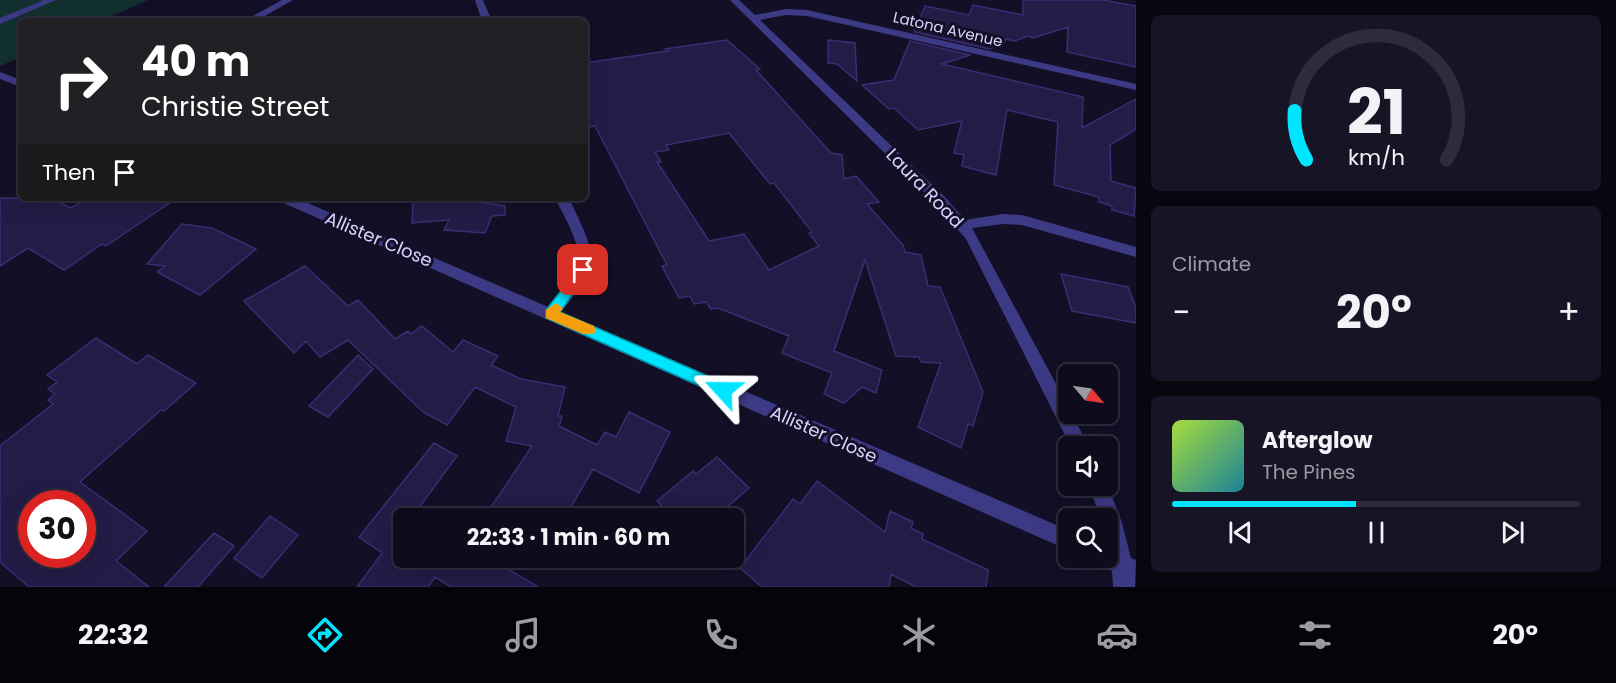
<!DOCTYPE html>
<meta charset="utf-8">
<style>
:root{--surface:#0e0b1c;--page:#171425;--text:#f1f3f6;--muted:#9b9ba3;--line:#2e2b3b;--accent:#00e5ff}
body{margin:0;font-family:Poppins,sans-serif;background:var(--page);color:var(--text);height:100vh;display:flex;flex-direction:column;font-size:22px;white-space:nowrap}
*{box-sizing:border-box;margin:0}
p{font-size:20px;color:var(--muted)}
.icon{flex:none;width:33px;height:33px;fill:none;stroke:currentColor;stroke-width:2;stroke-linecap:round;stroke-linejoin:round}
.map{position:relative;flex:1;overflow:hidden}
.sheet{display:flex;flex-direction:column;gap:15px;padding:15px;background:#08060f;width:480px}
.sheet>*{flex:none}
.hud{position:absolute;left:18px;top:18px;width:570px;height:183px;border-radius:9px;box-shadow:0 6px 24px #0002,0 0 0 2px var(--line);background:#202124;color:#fff;overflow:hidden}
.needle{width:39px;rotate:119deg}
.fabs{position:absolute;left:1058px;top:364px;display:grid;gap:12px}
.fabs a{display:grid;place-items:center;width:60px;height:60px;border-radius:9px;background:var(--surface);box-shadow:0 6px 24px #0002,0 0 0 2px var(--line);font-size:30px}
.speed{position:absolute;left:18px;top:490px;display:flex;gap:12px;font-size:30px;font-weight:700;text-align:center}
.speed>*{display:grid;place-content:center;width:78px;height:78px;border-radius:50%;background:var(--surface);box-shadow:0 6px 24px #0002,0 0 0 2px var(--line);line-height:1}
.speed .limit{border:9px solid #d22;background:#fff;color:#111}
.pin{position:absolute;display:grid;place-items:center;width:51px;height:51px;color:#fff;margin:-26px;border-radius:12px;box-shadow:0 3px 9px #0006}
.me{position:absolute;width:66px;margin:-33px;rotate:294deg;stroke-linejoin:round;filter:drop-shadow(0 0 4px #0008)}
.turn{display:flex;align-items:center;gap:21px;height:126px;padding:0 24px;font-size:27px}
.turn .icon{width:78px;height:78px;stroke-width:2.5}
.turn b{display:block;font-size:42px;line-height:51px}
.then{display:flex;align-items:center;height:57px;padding:0 24px;background:#0003;gap:12px;font-size:22px}
.big{font-size:45px;font-weight:700;line-height:1.1}
.sheet .card{flex:1;display:flex;flex-direction:column;justify-content:center;gap:9px;min-width:0;padding:0 21px;border-radius:9px;background:var(--page)}
.sheet .dial{align-items:center;gap:0}
.dial svg{height:156px;overflow:visible;fill:none;stroke:var(--line);stroke-width:7;stroke-linecap:round;text-anchor:middle}
.dial text{fill:var(--text);stroke:none}
.song{display:flex;align-items:center;gap:18px}
.cover{width:72px;height:72px;border-radius:9px;background:linear-gradient(135deg,hsl(80 70% 55%),hsl(190 70% 35%))}
.played{height:6px;border-radius:3px;background:linear-gradient(90deg,var(--accent) 45%,var(--line) 45%)}
.keys{display:flex;justify-content:space-around;direction:ltr}
.heat{display:flex;justify-content:space-between;align-items:center;font-size:33px;direction:ltr}
.trip{position:absolute;left:393px;top:508px;width:351px;height:60px;border-radius:9px;background:var(--surface);box-shadow:0 6px 24px #0002,0 0 0 2px var(--line);font-weight:700;line-height:60px;text-align:center}
.tabs{display:flex;height:96px;justify-content:space-around;align-items:center;background:#06040b;color:var(--muted)}
.tabs .icon{width:42px;height:42px}
.tabs .current{color:var(--accent)}
.tabs b{font-size:27px;color:var(--text)}
main{display:flex;flex:1;min-height:0}
.map>svg:first-child{display:block}
.green{fill:#12302f}
.building{fill:#241b47;stroke:#3b2d73;stroke-width:1.5;fill-rule:evenodd}
.lines{fill:none;stroke-linecap:round;stroke-linejoin:round}
.service{fill:#3d3a85;fill-rule:evenodd}
.minor{fill:#3d3a85;fill-rule:evenodd}
.route{fill:#00e5ff;stroke:#0095a6;stroke-width:1.5}
.slow{fill:#f59e0b}
.labels{text-anchor:middle;dominant-baseline:central;stroke-width:6;stroke-linejoin:round;paint-order:stroke}
.far-street-label{font-size:15px;fill:#d9d4ff;stroke:#130f26}
.street-label{font-size:18px;fill:#d9d4ff;stroke:#130f26}
</style>
<main>
<div class="map">
<svg width="1136" height="587" viewBox="0 0 1136 587">
<rect width="100%" height="100%" fill="#130f26"/>
<path class="green" d="M0 0H148L101 21H21V57L0 66Z"/>
<path class="building" d="M1023 0H1103L1136 6V67L1067 52 1068 27 1033 38 1029 36 1014 41 1006 39 1004 44 989 49 914 32 925 6 969 15 973 5 1023 15Z
M727 40 760 69 756 70 831 153 842 155 844 179 856 176 879 202 867 204 903 245 905 252 921 255 928 286 940 287 983 392 973 426 968 424 961 448 918 427 941 363 921 362 919 357 896 356 865 260 834 351 882 370 876 393 862 387 844 403 824 394 832 373 782 353 789 336 718 308 711 309 706 302 694 304 690 296 679 298 662 266 667 265 595 126 585 128V63L668 51 665 49ZM729 133 770 184 774 183 812 232 809 233 819 246 769 270 744 234 709 241 657 162H661L655 152 669 150 666 145Z
M828 40 855 43 857 81 837 64 828 63Z
M910 41 970 55 942 64 1083 97 1082 128 1136 99V129L1110 145 1111 181 1136 188 1134 216 1112 210V206L1099 202V197L1054 185 1058 122 1007 110 996 175 962 166 964 155 954 153 962 121 918 130 894 108 889 109 862 85 894 80Z
M0 198H51L71 208 88 198H177L106 246 102 244 64 270 28 248 0 266Z
M413 198H450L505 206V215L492 216 485 233 444 230 449 220 412 223Z
M182 224 212 228 256 249 200 295 157 272 165 266 147 264Z
M305 266 348 306 358 300 395 339 408 331 411 334 422 326 453 352 463 340 498 356 491 365 521 379 565 387 558 416H562L559 426 597 445 605 432 616 437 629 412 670 432 639 493 593 469 564 519H547L528 508 521 519H483L532 446 506 441 516 407 475 387 447 425 423 412 348 340 320 357 306 341 294 353 244 301Z
M1061 274 1128 287 1136 308V323L1072 311Z
M96 338 137 364 148 355 196 383 164 411 161 410 80 482 147 531 116 561 149 587H29L0 562V446L53 404 48 400 55 394 48 389 57 382 47 375ZM32 504H82V555H32Z
M358 355 373 369 328 417 309 406Z
M434 443 457 456 412 517 416 519H404V558H490L538 587H451L435 577 428 587H357L382 553 359 537Z
M717 457 749 488 713 519H674L657 501 693 471 696 474Z
M817 481 885 532 890 511 913 522 911 528 923 534 922 539 988 570 986 587H916L891 574 889 587H762L740 568 793 499 800 504Z
M270 516 298 535 262 578 234 558Z
M214 533 234 546 198 587H164Z"/>
<g class="lines">
<path class="service" d="M44 0H56L0 24V18Z"/>
<path class="minor" d="M282 0H293L256 21H244Z
M475 0H483L492 21H482Z
M730 0H739L755 15 786 9 807 10 1136 84V90L807 16 786 15 760 20 944 196 965 220 1003 214 1022 215 1136 247V257L1022 225 1003 224 972 228 1068 406V414H1072L1089 447H1071L966 239 934 202Z
M0 72 21 80V87L0 79Z
M277 198H296L548 307C557 296 569 286 575 273 586 249 565 219 555 198H569C595 255 604 260 561 312L1068 530V550L279 201Z
M1107 483 1122 523 1131 558 1136 560 1135 587H1113L1112 571 1100 565 1097 558H1107V519H1101L1089 486H1107Z"/>
</g>
<path class="route" d="M583 265 590 270 560 312 729 385 731 390 729 394H718L546 318V310L579 267Z"/>
<path class="slow" d="M556 303 563 308 560 312 594 326 596 330 594 334H583L546 318V310Z"/>
<g class="labels">
<g class="far-street-label">
<text transform="translate(948 29) rotate(13)">Latona Avenue</text>
</g>
<g class="street-label">
<text transform="translate(925 188) rotate(46)">Laura Road</text>
<text transform="translate(379 239) rotate(23)">Allister Close</text>
<text transform="translate(824 434) rotate(24)">Allister Close</text>
</g>
</g>
</svg>
<div class="fabs">
<a><svg class="needle" viewBox="-14 -14 28 28"><path d="M0-13l5 13h-10z" fill="#e53935"/><path d="M0 13l5-13h-10z" fill="#9b9ba3"/></svg></a>
<a><svg class="icon" aria-label="sound" viewBox="0 0 24 24"><path d="M4 9h4l5-4v14l-5-4H4zM17 9q2 3 0 6"/></svg></a>
<a><svg class="icon" aria-label="search" viewBox="0 0 24 24"><circle cx="10" cy="10" r="6"/><path d="M15 15l6 6"/></svg></a>
</div>
<div class="speed"><div class="limit">30</div></div>
<div class="pin" style="left:583px;top:270px;background:#d93025"><svg class="icon" aria-label="arrive" viewBox="0 0 24 24"><path d="M6 21V4h12l-3 4 3 4H6"/></svg></div>
<svg class="me" style="left:723px;top:390px" viewBox="-20 -20 40 40"><path d="M0-17L14 15 0 8-14 15z" fill="#00e5ff" stroke="#fff" stroke-width="4"/></svg>
<div class="trip">22:33 · 1 min · 60 m</div>
<div class="hud">
<div class="turn"><svg class="icon" aria-label="right" viewBox="0 0 24 24"><path d="M7 20v-9h11M14 6l5 5-5 5"/></svg><div><b>40 m</b>Christie Street</div></div>
<div class="then">Then<svg class="icon" aria-label="arrive" viewBox="0 0 24 24"><path d="M6 21V4h12l-3 4 3 4H6"/></svg></div>
</div>
</div>
<section class="sheet">
<div class="card dial"><svg viewBox="0 0 100 80">
<path d="M14 69A42 42 0 1 1 86 69"/>
<path d="M14 69A42 42 0 0 1 8 44" stroke="#00e5ff"/>
<text x="50" y="56" font-size="32" font-weight="700">21</text>
<text x="50" y="72" font-size="11">km/h</text>
</svg></div>
<div class="card"><p>Climate</p>
<div class="heat"><a>−</a><b class="big">20°</b><a>+</a></div>
</div>
<div class="card">
<div class="song"><i class="cover"></i><div><b>Afterglow</b><p>The Pines</p></div></div>
<div class="played"></div>
<div class="keys"><svg class="icon" aria-label="previous" viewBox="0 0 24 24"><path d="M18 5L8 12l10 7zM5 5v14"/></svg><svg class="icon" aria-label="pause" viewBox="0 0 24 24"><path d="M8 5v14M16 5v14"/></svg><svg class="icon" aria-label="next" viewBox="0 0 24 24"><path d="M6 5l10 7-10 7zM19 5v14"/></svg></div>
</div>
</section>
</main>
<nav class="tabs">
<b>22:32</b>
<svg class="icon current" aria-label="directions" viewBox="0 0 24 24"><path d="M12 3l9 9-9 9-9-9zM9 14v-3h6M13 9l2 2-2 2"/></svg>
<svg class="icon" aria-label="music" viewBox="0 0 24 24"><path d="M9 18V5l10-2v13"/><circle cx="6" cy="18" r="3"/><circle cx="16" cy="16" r="3"/></svg>
<svg class="icon" aria-label="phone" viewBox="0 0 24 24"><path d="M5 4h4l2 5-3 2q2 4 5 5l2-3 5 2v4C11 20 4 13 5 4z"/></svg>
<svg class="icon" aria-label="climate" viewBox="0 0 24 24"><path d="M12 3v18M4 7l16 10M4 17L20 7"/></svg>
<svg class="icon" aria-label="car" viewBox="0 0 24 24"><path d="M5 17H2v-5l4-1 3-4h7l3 4 3 1v5h-3M9 17h6M6 11h13"/><circle cx="7" cy="17" r="2"/><circle cx="17" cy="17" r="2"/></svg>
<svg class="icon" aria-label="filters" viewBox="0 0 24 24"><path d="M4 7h16M4 17h16"/><circle cx="9" cy="7" r="2"/><circle cx="15" cy="17" r="2"/></svg>
<b>20°</b>
</nav>
